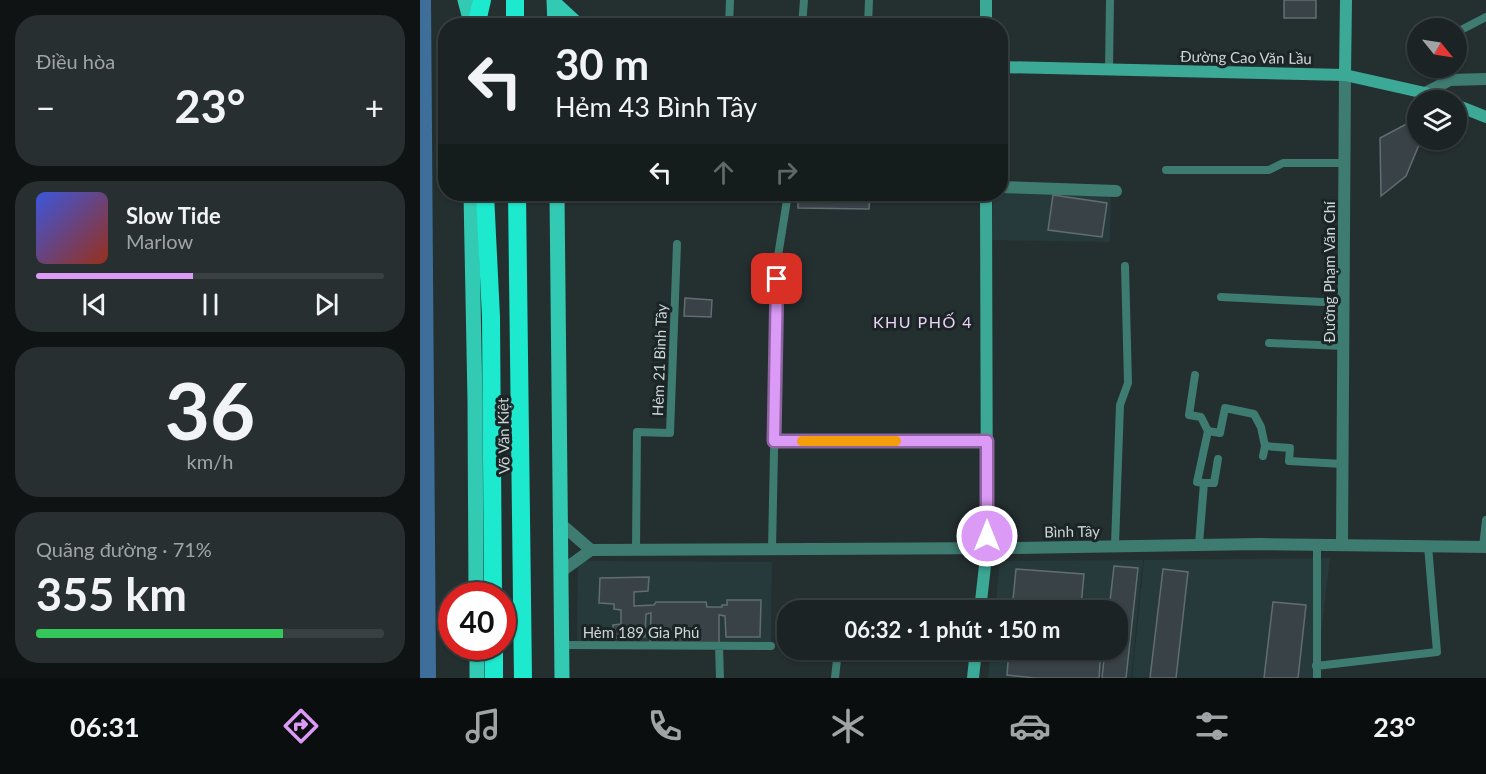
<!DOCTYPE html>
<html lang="vi">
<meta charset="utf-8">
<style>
:root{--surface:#1b2324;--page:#282f31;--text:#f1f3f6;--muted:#a0a4a6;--line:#394041;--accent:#da9af6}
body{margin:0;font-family:Lato,sans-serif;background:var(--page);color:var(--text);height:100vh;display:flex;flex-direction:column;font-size:22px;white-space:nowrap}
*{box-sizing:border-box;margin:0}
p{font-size:20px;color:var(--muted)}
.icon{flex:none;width:33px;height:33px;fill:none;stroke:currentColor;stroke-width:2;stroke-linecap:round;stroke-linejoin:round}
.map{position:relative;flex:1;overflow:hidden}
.details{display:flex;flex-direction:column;gap:15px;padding:15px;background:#0f1314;width:420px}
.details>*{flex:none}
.guide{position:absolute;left:18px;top:18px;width:570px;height:183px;border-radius:24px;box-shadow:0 2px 4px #0004,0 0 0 2px var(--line);background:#1b2324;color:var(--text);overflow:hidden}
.needle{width:39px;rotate:120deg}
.fabs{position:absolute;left:987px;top:18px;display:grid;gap:12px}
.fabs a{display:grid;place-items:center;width:60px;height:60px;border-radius:50%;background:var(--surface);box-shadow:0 2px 4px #0004,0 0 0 2px var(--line);font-size:30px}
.speed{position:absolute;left:18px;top:582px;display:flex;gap:12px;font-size:30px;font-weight:700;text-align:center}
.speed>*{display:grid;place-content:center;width:78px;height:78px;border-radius:50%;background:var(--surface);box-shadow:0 2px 4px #0004,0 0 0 2px var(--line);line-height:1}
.speed .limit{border:9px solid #d22;background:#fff;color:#111}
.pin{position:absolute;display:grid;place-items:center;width:51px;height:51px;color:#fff;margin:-26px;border-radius:12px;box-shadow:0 3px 9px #0006}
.me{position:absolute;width:66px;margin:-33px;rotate:0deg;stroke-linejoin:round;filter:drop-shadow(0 0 4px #0008)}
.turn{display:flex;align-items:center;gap:21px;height:126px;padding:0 18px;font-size:27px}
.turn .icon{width:78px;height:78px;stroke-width:2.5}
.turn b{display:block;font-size:42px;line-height:51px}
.lanes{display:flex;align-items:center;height:57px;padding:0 18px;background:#0003;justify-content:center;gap:30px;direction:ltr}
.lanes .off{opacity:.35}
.big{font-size:45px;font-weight:700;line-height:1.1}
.details .widget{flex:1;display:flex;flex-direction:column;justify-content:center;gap:9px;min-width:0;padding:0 21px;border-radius:24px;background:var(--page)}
.details .dial{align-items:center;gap:0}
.dial b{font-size:78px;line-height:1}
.song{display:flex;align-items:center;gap:18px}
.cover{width:72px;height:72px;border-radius:9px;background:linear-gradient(135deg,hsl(230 70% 55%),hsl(10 70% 35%))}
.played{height:6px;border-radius:3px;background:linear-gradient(90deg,var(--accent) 45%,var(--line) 45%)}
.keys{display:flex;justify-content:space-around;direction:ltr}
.heat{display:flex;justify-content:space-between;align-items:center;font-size:33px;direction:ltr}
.charge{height:9px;border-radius:4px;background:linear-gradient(90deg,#34c759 71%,var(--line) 0)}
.trip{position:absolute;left:357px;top:600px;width:351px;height:60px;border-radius:24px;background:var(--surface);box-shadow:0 2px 4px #0004,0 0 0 2px var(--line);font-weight:700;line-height:60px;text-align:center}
.tabs{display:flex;height:96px;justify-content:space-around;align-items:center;background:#0b0e0e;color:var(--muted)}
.tabs .icon{width:42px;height:42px}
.tabs .on{color:var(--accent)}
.tabs b{font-size:27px;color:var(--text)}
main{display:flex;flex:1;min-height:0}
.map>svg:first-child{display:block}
.built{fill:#273a3b}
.water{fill:#3e6f9b}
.building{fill:#394247;stroke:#626d71;stroke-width:1.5}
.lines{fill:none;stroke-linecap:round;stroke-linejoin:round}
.lane{stroke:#3e7b70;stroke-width:8}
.street{stroke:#3e7b70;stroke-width:12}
.secondary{stroke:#3ca896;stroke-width:12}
.primary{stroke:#32cab3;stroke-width:15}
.highway{stroke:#1ce9cd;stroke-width:18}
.route-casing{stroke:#8e64a0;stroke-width:15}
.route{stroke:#da9af6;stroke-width:10}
.slow{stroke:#f59e0b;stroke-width:10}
.labels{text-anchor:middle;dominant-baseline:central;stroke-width:6;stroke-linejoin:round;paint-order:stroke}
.street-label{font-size:15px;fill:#ced5d6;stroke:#1b2526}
.neighbourhood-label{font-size:16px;letter-spacing:1.5px;fill:#ecd1f8;stroke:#1b2526}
</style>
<main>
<section class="details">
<div class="widget"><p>Điều hòa</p>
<div class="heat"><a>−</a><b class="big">23°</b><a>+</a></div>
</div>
<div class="widget">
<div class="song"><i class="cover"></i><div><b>Slow Tide</b><p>Marlow</p></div></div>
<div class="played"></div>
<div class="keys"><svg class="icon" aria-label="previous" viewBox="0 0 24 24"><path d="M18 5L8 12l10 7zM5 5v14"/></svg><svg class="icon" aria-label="pause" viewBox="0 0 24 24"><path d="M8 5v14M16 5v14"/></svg><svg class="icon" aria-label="next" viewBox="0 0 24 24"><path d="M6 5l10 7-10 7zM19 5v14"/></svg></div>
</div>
<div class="widget dial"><b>36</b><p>km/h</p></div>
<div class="widget"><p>Quãng đường · 71%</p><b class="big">355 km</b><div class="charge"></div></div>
</section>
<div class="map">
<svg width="1066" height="678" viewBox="0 0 1066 678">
<rect width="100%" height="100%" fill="#242f30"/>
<path class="built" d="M581 192 691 194 690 242 572 240 573 194H580Z
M910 558 896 678H712L724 560Z
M723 560 711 678H568L571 650H698V610H575L580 561Z
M158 561 352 562 351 646H157Z"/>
<path class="water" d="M0 0H11L16 678H0Z"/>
<path class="building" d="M864 0H896V18H864Z
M994 120 998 121V140H1001L986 176 961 196 960 138Z
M378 194H450L449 209 378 208Z
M633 195 687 203 682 237 628 230Z
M265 298 292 300 291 317 264 316Z
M694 566 718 568 706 678H682L685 650H698V610H689Z
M596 569 664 574 661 606 593 600Z
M743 569 768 572 756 678H730Z
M229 577 228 591 214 592V606L234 605 236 602H286L287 607H302V605H307V600H341L340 637H306L305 616 299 615V646H230L231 613 226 614 225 637 193 638V625L201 624V610L194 609V604L179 603 180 578Z
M853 602 886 605 878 678H844Z
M589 650H681L679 678H615L587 675Z"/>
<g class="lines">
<path class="lane" d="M309 26 310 0
M382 26 384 0
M420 26V24
M448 26 449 0
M1036 49 1041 30 1066 17
M689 69 690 0
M1030 80 1033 68
M746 170H849L863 163H925
M801 297 924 303
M849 343 924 346
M775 375 769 415 781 417 788 431 777 482 784 483 779 544
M788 431 800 433 805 408 834 414 841 427 845 446 870 448 869 461 923 464
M354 441H567
M843 456 845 446
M784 483H794L798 459
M695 545 700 405 708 383 705 266
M1063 547 1066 520
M352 549 358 256 368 194
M216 550 217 432 250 433 257 244
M142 645 351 646
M299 646 300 678
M896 666 1017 652 1008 546
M415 678 418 650
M897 678V545"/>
<path class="street" d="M1005 93 1030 80 1066 79
M580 187 696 191
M141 524 171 550 590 548 839 544 1066 547
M922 544 925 75
M142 571 171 550"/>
<path class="secondary" d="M566 0V26
M580 67 925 75 1005 93 1024 100
M925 75 926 0
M1036 105 1066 117
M560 610 567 548 566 194
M553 678 556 650"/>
<path class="primary" d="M45 0 52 26
M134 0 135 26
M134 3 159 26
M51 194 55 401 56 596
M137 194 142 678
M57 646V678"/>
<path class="highway" d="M95 0V26
M56 26 62 0
M65 194 71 317 73 596
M97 194 103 678
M74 646V678"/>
</g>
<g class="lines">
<g class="route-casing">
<path id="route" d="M357 279 354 441H567V536"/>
</g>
<use href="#route" class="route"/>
<path class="slow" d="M382 441H476"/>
</g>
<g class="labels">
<g class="street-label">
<text transform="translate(826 57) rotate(1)">Đường Cao Văn Lầu</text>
<text transform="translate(909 272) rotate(-90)">Đường Phạm Văn Chí</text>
<text transform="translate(239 360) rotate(-88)">Hẻm 21 Bình Tây</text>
<text transform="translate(83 436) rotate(-91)">Võ Văn Kiệt</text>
<text transform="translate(652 531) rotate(-1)">Bình Tây</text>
<text x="221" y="632">Hẻm 189 Gia Phú</text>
</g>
<g class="neighbourhood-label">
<text x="503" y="321">KHU PHỐ 4</text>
</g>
</g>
</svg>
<div class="fabs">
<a><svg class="needle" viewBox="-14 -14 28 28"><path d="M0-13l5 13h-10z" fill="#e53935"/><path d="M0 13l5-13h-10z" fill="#a0a4a6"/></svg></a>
<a><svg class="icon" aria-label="layers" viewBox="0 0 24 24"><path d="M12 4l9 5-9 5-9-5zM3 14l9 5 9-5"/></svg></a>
</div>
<div class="speed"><div class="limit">40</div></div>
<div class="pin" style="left:357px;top:279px;background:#d93025"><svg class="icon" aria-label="arrive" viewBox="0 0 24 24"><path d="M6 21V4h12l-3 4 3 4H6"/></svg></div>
<svg class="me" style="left:567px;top:536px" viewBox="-20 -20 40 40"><circle r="17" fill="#da9af6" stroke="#fff" stroke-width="3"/><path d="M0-11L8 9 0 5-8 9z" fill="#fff"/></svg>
<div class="trip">06:32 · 1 phút · 150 m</div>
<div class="guide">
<div class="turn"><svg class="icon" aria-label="left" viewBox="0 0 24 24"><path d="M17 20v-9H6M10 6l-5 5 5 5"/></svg><div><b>30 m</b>Hẻm 43 Bình Tây</div></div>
<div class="lanes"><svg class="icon" aria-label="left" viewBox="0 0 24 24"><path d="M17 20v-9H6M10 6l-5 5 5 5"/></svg><svg class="icon off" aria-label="ahead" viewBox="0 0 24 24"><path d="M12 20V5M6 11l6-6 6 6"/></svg><svg class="icon off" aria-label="right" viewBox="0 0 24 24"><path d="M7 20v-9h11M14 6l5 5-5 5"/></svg></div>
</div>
</div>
</main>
<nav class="tabs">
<b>06:31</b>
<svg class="icon on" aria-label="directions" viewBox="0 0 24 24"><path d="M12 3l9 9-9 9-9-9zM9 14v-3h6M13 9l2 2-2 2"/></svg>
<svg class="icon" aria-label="music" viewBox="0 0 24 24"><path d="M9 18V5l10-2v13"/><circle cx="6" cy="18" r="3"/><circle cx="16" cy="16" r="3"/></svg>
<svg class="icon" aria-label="phone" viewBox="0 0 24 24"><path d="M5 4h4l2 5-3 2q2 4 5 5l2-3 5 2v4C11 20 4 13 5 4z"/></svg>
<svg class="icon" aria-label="climate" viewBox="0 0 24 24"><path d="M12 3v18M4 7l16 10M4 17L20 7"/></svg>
<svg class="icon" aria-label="car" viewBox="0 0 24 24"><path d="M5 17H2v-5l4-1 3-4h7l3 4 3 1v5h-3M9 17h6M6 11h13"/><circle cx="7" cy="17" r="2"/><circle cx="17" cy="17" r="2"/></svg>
<svg class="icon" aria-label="filters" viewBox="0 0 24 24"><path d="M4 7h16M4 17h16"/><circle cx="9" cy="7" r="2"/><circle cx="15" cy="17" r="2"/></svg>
<b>23°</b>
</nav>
